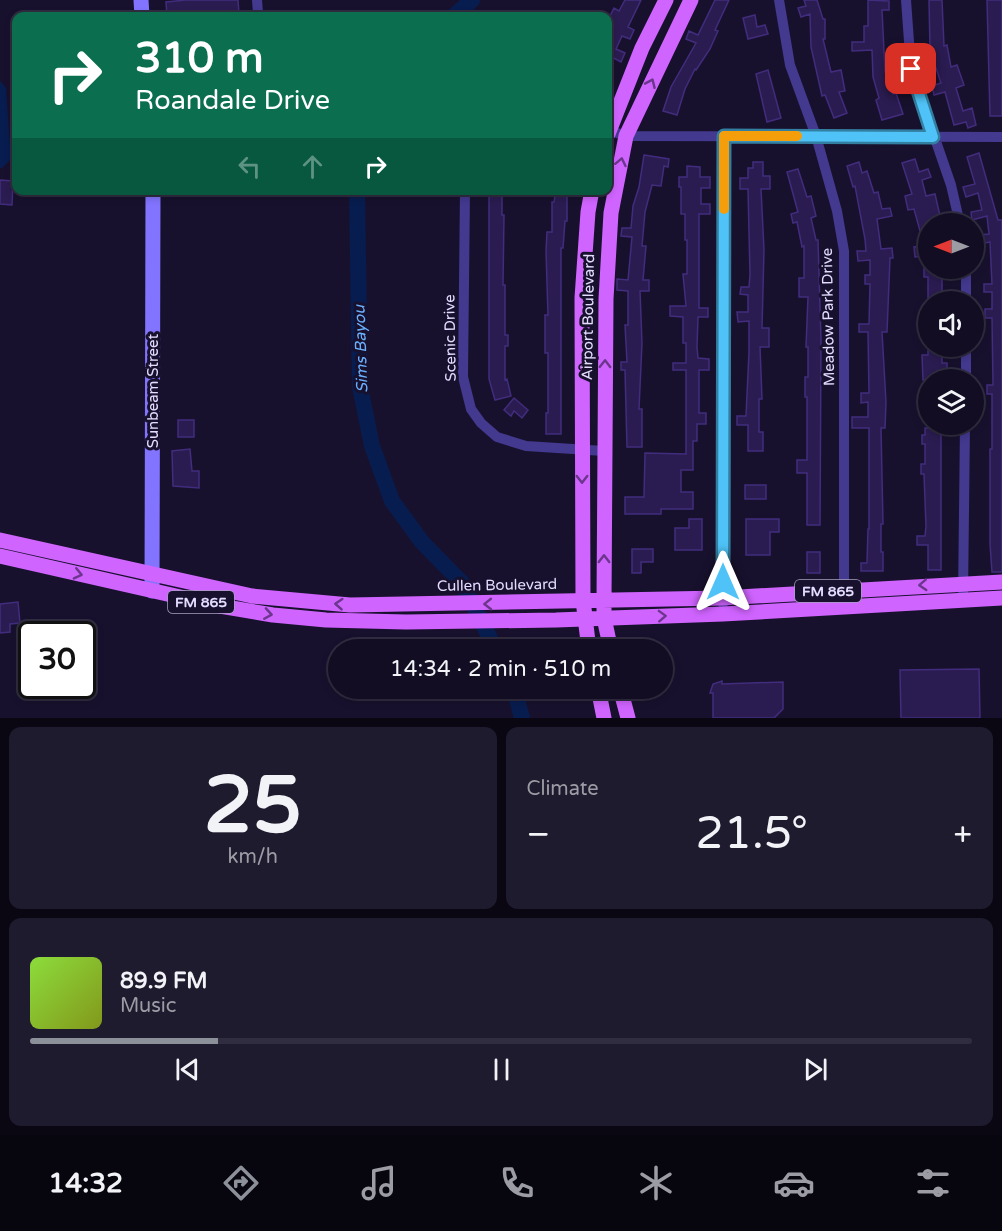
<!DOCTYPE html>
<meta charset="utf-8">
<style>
:root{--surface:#120d22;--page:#1f1b2f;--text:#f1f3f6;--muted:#9c9ca5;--line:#312d40;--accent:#8c9099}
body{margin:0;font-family:"Varela Round",sans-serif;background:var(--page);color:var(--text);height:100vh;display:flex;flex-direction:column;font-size:22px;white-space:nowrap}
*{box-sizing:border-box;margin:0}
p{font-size:20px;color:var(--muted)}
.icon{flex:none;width:33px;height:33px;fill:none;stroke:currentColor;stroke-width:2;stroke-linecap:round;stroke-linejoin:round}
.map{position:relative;height:718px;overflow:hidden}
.side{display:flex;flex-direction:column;gap:9px;padding:9px;background:#0a0713;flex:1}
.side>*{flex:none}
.top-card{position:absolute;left:12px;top:12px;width:600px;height:183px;border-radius:12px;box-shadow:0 3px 9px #0003,0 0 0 2px var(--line);background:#0b6e4f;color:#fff;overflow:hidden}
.needle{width:39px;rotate:270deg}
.tools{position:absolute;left:918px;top:213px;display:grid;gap:12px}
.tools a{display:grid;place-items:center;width:66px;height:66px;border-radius:50%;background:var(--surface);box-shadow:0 3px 9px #0003,0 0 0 2px var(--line);font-size:30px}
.speed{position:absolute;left:18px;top:621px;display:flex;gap:12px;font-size:30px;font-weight:700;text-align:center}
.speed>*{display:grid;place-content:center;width:78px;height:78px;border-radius:50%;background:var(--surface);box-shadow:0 3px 9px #0003,0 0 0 2px var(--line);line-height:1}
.speed .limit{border:3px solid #111;border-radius:9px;background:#fff;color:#111}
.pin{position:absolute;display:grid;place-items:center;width:51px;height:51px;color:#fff;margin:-26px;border-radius:12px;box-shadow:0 3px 9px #0006}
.me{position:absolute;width:66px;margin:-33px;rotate:0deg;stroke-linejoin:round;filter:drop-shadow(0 0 4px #0008)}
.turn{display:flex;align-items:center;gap:21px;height:126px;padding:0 24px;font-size:27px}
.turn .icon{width:78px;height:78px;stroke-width:2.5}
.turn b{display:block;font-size:42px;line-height:51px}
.lanes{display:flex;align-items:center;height:57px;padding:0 24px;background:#0003;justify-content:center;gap:30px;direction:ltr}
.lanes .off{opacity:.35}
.big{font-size:45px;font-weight:600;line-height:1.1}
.side .tile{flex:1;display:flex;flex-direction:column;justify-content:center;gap:9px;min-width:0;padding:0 21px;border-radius:12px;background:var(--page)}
.side .dial{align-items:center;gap:0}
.dial b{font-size:78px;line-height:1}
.song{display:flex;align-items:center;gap:18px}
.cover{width:72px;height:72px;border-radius:9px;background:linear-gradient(135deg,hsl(90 70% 55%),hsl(70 70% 35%))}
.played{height:6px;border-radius:3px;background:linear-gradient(90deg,var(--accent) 20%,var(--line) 20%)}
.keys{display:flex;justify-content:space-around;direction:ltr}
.heat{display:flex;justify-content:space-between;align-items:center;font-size:33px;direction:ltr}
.side .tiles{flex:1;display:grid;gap:9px;grid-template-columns:1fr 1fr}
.tile:last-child{grid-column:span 2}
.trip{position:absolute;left:328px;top:639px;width:345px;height:60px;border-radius:30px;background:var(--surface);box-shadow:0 3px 9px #0003,0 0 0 2px var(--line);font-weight:600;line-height:60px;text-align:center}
.dock{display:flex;height:96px;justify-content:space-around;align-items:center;background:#07050e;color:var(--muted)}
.dock .icon{width:42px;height:42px}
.dock .active{color:var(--accent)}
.dock b{font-size:27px;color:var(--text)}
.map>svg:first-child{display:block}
.water{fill:#081d4f}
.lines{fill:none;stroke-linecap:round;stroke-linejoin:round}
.river{stroke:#081d4f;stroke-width:16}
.building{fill:#2a1c50;stroke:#422c7d;stroke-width:1.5}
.street{stroke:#43398f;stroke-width:10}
.secondary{stroke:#8274ff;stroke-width:15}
.primary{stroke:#d064ff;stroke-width:15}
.oneway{stroke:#6b368c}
.route-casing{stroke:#337fa1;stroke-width:15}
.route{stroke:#4fc3f7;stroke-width:10}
.slow{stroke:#f59e0b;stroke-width:10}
.labels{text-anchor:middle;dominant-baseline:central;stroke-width:6;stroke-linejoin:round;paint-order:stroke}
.shield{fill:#18112e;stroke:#a7a0c0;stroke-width:1.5}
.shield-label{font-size:14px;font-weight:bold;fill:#e4ddff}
.street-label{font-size:15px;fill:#e4ddff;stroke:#18112e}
.water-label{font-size:16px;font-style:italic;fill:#6bb0ff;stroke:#18112e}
</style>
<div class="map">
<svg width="1002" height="718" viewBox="0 0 1002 718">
<rect width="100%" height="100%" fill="#18112e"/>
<path class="water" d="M0 81 6 88 11 159 2 168H0Z"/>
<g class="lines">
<path class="river" d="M454 16 472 0
M357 190 360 387 372 446 392 501 422 542 462 583 496 650
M514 688 522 718"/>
</g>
<path class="building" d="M186 0H238L239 14 167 16 166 2Z
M625 0H641L628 27 634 30 630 39 622 36 616 49 625 53 621 62 608 55V36L610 30 608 28V20L614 8 619 11Z
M715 0H729L715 30 718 31 710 49 696 70 695 69 685 89 677 115 663 111 671 87 696 43 686 39 689 31 698 35Z
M804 0H817L823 19H825V39H823L831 72 841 70 845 91 839 92 847 113 834 118 825 95 822 96 811 47 810 14 801 17 798 8 806 6Z
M868 0 889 1V10H882L885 72H887L893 94 896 93 903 114 882 120 876 100 879 98 873 77 872 50 852 51V42H864V26H868Z
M929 0H942L944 46 947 45 951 67 957 65 964 85 956 88 963 111 972 108 976 125 968 128 966 122 954 125 945 92 934 95 932 86 941 83 935 65 929 66 926 49 930 48Z
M987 0H1002V116H990Z
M755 15 757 27 765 25 768 34 748 39 743 18Z
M768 70 781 118 767 122 756 74Z
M979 153 998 220H1002V572H992L990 544V449H992V394H987V385H993L992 318H985V309H992V292H984V284H992L990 242 979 244 978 235 989 234 987 216 972 220 971 212 982 210 978 193 966 197 963 187 975 184 967 157Z
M644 155 669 159 668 167 664 166 661 186 652 185 645 212 642 246H646L643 280H649V291H640L642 343 639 409H642V447H627L625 370H621V362H627L625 325H628V291L617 290V279L628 280 632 237 621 236 622 228H631L633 206 639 187Z
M915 159 919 172 928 169 931 177 922 180 926 196 935 194 940 216 942 215 944 224H928V259H924V256L915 257 914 247 922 246V238L914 209 908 210 905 196 912 194 902 163Z
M753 162H763V176H770V189H761L764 250 762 328H769V347H760L762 399H759V432H763V451H748V425H737V416H746L749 352V321L738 322 737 312H748V295L740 294 741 287H749L750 275 748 189H740V178H748V168H753Z
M859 162 862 173 867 171 874 193 878 192 882 209 890 208 892 216 877 219 881 249 892 248 893 258H890L887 332H882L886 402 885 428H881L883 524H881V552H883V571H861V563H867L868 529H869V428H852V417H868V402L861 403V393H869L868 332H859V324H869L870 284H865V275H870V260L858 261 857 251H866L865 239 855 186 853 187 847 166Z
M687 166 700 167V177H710V188H701V204H710V214H699V308H708V317H698L697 347 698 358 709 359V370H699V413H706V424H697V441H693V470H681V492H693V509H661V514H625V497H644L645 453 686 454V370H673V363H686V343H683V317L670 316V306H686L683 274H687V240H685V214H681V187H679V177H687Z
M798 169 807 197 811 196 816 216 811 218 816 240H818L821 340 820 525H807V473H797V460H807V397H805V377H808V347H806L808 297H799V278H804V246L802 247 797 222 793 223 791 214 798 212 787 172Z
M0 180 13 181 12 205 0 204Z
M489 190H502V215H504L503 285H505V335H508V346H505V380L507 379 511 396 495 400 489 379Z
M556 190H567V221H565L563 248H561V434H546V413H548V353H545V315H548L546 251 547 232H552V202H554Z
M924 268H946V277H942V302H928V277H924Z
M928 346H942V363H947V375H942V380H923L922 355H928Z
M514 398 528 410 522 418 514 411 511 416 504 410Z
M178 420H194V437H178Z
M925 428H941V570H928V545H917V536H925L926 526 924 474H921V464H925V444H922V435H925Z
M190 449 192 471H199V488L173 486 172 451Z
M745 485H766V499H745Z
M689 519H702V550H675V528H689Z
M746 519H779V532H770V555H746Z
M632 549H653V562H641V573H632Z
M807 552H820V573H807Z
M18 602 20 623 10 624V632L0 633V604Z
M979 669 980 718H901L900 670Z
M722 681V684L783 682V709L774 718H713V693H710L713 684Z"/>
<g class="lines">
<path class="street" d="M257 0 258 13
M779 0 790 65 816 136 837 211 844 251V597
M906 0 911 69 951 185 960 224
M608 130 626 136 1002 137
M465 190 463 377 471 409 481 423 497 437 526 446 604 451
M966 302V268
M966 380V346
M963 598 965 424
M723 604 724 136"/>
<path class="secondary" d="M141 0 142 16
M152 591 153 190"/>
<path class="primary" d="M608 134 642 48 666 0
M0 540 252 596 350 605 722 598 1002 582
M0 556 220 606 273 615 326 620 406 622 556 620 723 614 1002 598
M589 650 583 600 582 298 588 212 592 190
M611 650 604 618V600L606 299 611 213 626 136 691 0
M598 688 604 718
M620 688 628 718"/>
</g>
<defs><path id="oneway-chevron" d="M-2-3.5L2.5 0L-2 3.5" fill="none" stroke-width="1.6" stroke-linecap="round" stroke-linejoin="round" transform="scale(1.5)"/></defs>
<g class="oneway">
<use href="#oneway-chevron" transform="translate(651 83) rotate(-66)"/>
<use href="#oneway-chevron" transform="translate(621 162) rotate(-78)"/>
<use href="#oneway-chevron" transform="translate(605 364) rotate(-89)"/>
<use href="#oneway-chevron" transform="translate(582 479) rotate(90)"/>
<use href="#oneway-chevron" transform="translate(604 559) rotate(-90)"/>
<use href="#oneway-chevron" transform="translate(78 574) rotate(13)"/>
<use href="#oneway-chevron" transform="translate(923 585) rotate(177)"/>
<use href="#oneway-chevron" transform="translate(339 604) rotate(-176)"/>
<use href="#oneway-chevron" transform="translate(488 604) rotate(179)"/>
<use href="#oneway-chevron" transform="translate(268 614) rotate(9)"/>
<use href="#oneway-chevron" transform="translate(662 616) rotate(-2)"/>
</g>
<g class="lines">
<g class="route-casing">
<path id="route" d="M723 582 724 136 933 137 911 69"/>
</g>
<use href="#route" class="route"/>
<path class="slow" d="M724 209V136H797"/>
</g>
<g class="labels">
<g class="shield">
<rect x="795" y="580" width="66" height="22" rx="4.5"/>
<rect x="168" y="591" width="66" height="22" rx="4.5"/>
</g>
<g class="shield-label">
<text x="828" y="591">FM 865</text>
<text x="201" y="602">FM 865</text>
</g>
<g class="street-label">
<text transform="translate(588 317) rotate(-89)">Airport Boulevard</text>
<text transform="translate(828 317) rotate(-91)">Meadow Park Drive</text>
<text transform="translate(450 338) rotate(-91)">Scenic Drive</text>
<text transform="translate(153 391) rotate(-90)">Sunbeam Street</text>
<text transform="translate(497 585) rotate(-1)">Cullen Boulevard</text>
</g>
<g class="water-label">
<text transform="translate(361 349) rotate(-92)">Sims Bayou</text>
</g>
</g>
</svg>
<div class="tools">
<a><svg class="needle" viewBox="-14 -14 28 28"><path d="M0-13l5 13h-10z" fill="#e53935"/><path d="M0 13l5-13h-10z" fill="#9c9ca5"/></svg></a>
<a><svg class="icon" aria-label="sound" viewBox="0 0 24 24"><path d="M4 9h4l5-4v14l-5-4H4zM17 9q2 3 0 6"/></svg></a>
<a><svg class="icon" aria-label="layers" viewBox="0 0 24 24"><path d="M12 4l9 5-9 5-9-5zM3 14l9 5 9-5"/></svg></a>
</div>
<div class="speed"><div class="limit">30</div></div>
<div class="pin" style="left:911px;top:69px;background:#d93025"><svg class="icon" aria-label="arrive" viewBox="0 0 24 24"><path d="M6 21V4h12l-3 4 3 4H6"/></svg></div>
<svg class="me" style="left:723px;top:582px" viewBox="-20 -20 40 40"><path d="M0-17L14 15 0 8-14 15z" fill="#4fc3f7" stroke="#fff" stroke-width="4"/></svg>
<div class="trip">14:34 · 2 min · 510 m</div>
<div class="top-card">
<div class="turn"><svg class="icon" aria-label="right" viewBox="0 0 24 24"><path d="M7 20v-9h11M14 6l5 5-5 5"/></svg><div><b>310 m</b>Roandale Drive</div></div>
<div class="lanes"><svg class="icon off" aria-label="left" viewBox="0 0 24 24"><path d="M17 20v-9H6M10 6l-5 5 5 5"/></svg><svg class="icon off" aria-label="ahead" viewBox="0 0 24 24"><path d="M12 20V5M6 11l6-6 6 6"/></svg><svg class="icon" aria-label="right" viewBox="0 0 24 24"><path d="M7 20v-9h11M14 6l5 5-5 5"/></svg></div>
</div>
</div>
<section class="side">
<div class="tiles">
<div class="tile dial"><b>25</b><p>km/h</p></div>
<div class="tile"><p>Climate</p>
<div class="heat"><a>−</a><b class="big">21.5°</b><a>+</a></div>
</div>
<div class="tile">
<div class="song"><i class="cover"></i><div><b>89.9 FM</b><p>Music</p></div></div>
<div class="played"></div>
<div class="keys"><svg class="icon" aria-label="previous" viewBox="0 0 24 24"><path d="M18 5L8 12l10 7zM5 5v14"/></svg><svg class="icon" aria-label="pause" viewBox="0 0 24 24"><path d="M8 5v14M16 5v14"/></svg><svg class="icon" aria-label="next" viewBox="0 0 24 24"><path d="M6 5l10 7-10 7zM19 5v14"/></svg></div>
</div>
</div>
</section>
<nav class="dock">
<b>14:32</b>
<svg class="icon active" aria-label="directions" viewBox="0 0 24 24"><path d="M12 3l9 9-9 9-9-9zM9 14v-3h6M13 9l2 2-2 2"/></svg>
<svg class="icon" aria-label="music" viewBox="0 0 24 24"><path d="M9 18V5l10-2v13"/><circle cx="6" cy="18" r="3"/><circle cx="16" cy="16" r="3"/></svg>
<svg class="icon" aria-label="phone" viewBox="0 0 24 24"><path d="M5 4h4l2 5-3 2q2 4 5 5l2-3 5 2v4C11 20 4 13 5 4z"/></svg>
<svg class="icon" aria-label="climate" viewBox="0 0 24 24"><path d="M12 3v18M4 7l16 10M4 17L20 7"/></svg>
<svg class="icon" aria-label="car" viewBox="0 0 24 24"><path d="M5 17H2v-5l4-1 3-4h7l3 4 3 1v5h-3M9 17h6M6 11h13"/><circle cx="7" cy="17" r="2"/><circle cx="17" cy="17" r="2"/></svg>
<svg class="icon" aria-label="filters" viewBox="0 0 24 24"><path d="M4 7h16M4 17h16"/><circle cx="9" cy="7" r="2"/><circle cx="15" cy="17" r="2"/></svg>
</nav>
